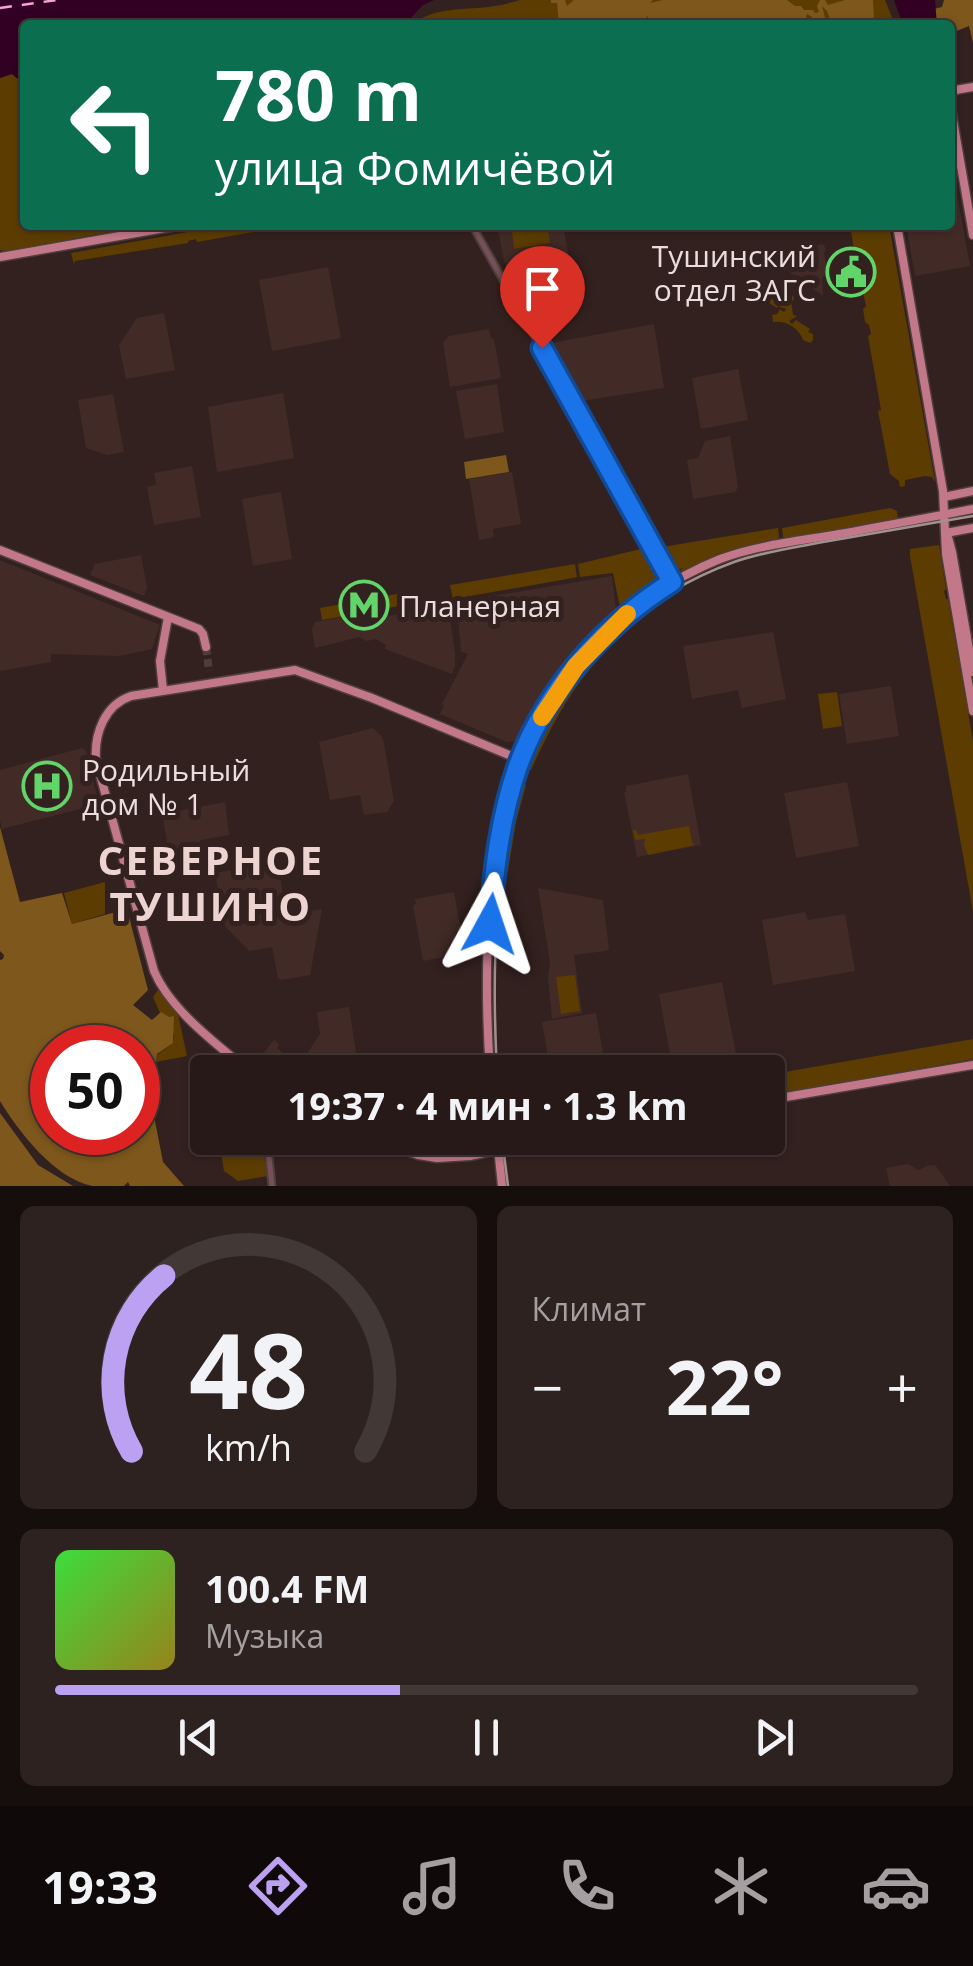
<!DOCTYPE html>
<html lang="ru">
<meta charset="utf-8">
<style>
:root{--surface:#261917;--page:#2e2220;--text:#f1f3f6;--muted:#a4a0a1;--line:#423836;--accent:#bca0f2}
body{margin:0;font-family:"Open Sans",sans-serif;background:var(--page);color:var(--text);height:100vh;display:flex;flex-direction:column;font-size:38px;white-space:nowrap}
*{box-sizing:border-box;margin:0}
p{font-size:32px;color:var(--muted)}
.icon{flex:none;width:55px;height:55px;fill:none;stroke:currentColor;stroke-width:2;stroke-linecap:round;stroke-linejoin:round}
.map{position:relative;height:1186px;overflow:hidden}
.sheet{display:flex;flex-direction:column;gap:20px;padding:20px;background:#150e0d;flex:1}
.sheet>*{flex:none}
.top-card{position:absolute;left:20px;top:20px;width:935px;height:210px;border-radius:10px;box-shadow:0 2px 8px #0004,0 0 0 2px var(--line);background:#0b6e4f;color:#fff;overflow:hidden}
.speed{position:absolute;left:30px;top:1025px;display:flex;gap:20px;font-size:50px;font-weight:700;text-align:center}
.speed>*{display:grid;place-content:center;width:130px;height:130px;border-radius:50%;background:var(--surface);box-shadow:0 2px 8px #0004,0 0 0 2px var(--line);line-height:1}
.speed .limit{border:15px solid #d22;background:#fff;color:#111}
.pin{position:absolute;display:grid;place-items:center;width:85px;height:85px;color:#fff;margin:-102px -42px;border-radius:50% 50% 50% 0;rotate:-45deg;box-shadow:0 0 10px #0007}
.pin .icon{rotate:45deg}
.me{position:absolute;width:110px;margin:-55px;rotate:5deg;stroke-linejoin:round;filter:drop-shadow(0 0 8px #0008)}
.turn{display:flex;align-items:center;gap:35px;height:210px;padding:0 30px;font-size:45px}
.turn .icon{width:130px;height:130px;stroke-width:2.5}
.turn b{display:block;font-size:70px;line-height:85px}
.big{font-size:75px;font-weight:700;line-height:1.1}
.sheet .card{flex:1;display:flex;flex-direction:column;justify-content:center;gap:15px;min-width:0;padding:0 35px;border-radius:15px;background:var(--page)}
.sheet .dial{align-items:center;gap:0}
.dial svg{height:260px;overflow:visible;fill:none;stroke:var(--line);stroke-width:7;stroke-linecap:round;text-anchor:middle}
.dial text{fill:var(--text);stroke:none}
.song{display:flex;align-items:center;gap:30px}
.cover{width:120px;height:120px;border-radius:15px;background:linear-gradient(135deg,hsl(120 70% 55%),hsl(50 70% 35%))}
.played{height:10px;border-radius:5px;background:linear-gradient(90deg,var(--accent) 40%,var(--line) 40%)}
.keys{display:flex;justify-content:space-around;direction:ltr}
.heat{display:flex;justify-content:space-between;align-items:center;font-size:55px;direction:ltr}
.sheet .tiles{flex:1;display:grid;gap:20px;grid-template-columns:1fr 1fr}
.card:last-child{grid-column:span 2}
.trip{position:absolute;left:190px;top:1055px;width:595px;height:100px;border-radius:10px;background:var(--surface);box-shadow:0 2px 8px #0004,0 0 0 2px var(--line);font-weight:700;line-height:100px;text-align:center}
.dock{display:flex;height:160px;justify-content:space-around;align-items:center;background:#0f0a09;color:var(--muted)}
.dock .icon{width:70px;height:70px}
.dock .on{color:var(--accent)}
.dock b{font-size:45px;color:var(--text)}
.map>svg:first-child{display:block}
.built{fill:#422b27}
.green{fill:#5c3c00}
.forest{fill:#7d571b;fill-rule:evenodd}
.water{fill:#310023}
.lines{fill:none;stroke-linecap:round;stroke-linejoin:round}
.ferry{stroke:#f5a4d6;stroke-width:2.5;stroke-dasharray:12 10;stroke-linecap:butt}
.major-tunnel{stroke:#4e3d3b;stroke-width:8;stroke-dasharray:8 4;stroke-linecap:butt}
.minor-casing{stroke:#503f3d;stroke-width:9}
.major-casing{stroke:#503f3d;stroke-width:11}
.minor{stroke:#755058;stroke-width:5}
.major{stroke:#c37889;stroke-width:8}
.tram{stroke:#a0918f;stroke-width:2.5}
.route-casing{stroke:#114b97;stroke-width:25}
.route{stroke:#1a73e8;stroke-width:18}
.slow{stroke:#f59e0b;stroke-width:18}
.labels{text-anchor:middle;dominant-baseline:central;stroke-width:10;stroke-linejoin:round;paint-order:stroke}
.poi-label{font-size:30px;fill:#eadedc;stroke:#33211f;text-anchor:start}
.district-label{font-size:40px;font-weight:bold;letter-spacing:2.5px;fill:#edd4d0;stroke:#33211f}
</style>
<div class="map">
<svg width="973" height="1186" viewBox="0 0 973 1186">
<rect width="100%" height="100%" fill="#33211f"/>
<path class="built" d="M950 173H953L970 266 915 276 906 225H950Z
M519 225H563L575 292 526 301 504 261 498 229Z
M823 244 826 249 824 253 829 275 822 277 823 296 769 257 778 247 795 251Z
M328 267 341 338 272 351 259 280Z
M164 313 175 370 126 379 119 345 137 318Z
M654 324 664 388 581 401 551 343Z
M489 329 491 338 494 339 501 378 450 387 443 342 449 336Z
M738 369 748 420 701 429 692 378Z
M497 384 504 432 465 439 456 391Z
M283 393 294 458 217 472 208 407Z
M113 394 124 452 107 455 86 448 78 400Z
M730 436 738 487 735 492 693 499 687 460 698 458 705 441Z
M192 466 201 517 154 525 147 487 156 485 154 473Z
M512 472 521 524 493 529 494 537 479 540 469 479Z
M281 492 292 559 253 566 242 499Z
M141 555 147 588 144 596 90 575 95 564Z
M0 560 160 625 152 649 120 656 51 654V662L0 671Z
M612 576 616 610 563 670 551 677 520 737 516 741 507 742 440 714 444 706 442 704 468 654 461 652 457 602Z
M448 605 455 653V666L452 674 385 649 386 645 376 639 367 641 359 637 315 648 312 629 315 622 353 615 357 622Z
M773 632 786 699 742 708 738 690 692 699 683 646Z
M891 686 899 736 847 744 839 694Z
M373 728 383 738 394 801 387 812 364 815 360 795 330 800 319 742Z
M82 748 86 751 99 804 2 829 0 820V770Z
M688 774 701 845 637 857 624 792H626V786Z
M847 782 859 846 796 858 784 793Z
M225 802 229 835 201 840 188 862 171 864 162 814Z
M278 862 286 915 322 909 310 975 281 980 278 978 272 947 249 951 225 926 215 873Z
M538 888 603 900 609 949 605 951 574 955 582 1013 552 1019 548 977 550 962Z
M454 892 465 953 423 961 413 905 416 904 415 899Z
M805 912 808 920 845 914 855 971 773 985 762 920Z
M722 982 736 1054 734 1058 673 1070 659 994Z
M349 1007 359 1072H304L300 1068V1064L320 1034 317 1012Z
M596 1013 604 1059 550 1068 542 1022Z
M274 1040 279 1044 277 1048 298 1065 299 1072H268L256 1062Z
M908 1164 918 1170 930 1165 936 1166 950 1186H890L886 1168Z"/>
<path class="green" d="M520 0H885L895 25H411C434 7 461 10 488 7 499 6 509 3 520 0Z
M12 74 18 79 25 81V225H134L131 228 6 251 0 250V78Z
M227 225H293L197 242 196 239 188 241V243L75 261 74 264 71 253Z
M547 225 550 243 514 249 512 231Z
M850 225H889L935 482 932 477 925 476 905 480V486L900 487 899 481 890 474 878 411 881 410 868 336 871 334 869 325 865 322 863 309 866 306 861 283 859 281Z
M786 290 787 292 781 298 788 303 793 295 794 300 791 301 793 315 797 316 789 321 792 324 796 320 810 329 808 332 813 334V340L810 343 803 340C799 328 786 320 773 322L772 315 777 314 780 309 784 312 786 309 778 306 777 308 758 296 773 293 774 296 782 294V292Z
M890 508 897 511 898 519 787 539 783 537 782 528Z
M778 528 779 538 720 553 716 554 717 557 677 573 683 568 670 572 657 549 661 550 662 547Z
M939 545 946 589 944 591 946 599H948L973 741V912L910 556V549Z
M645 548 661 579 622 606 619 603 613 573 580 577 578 564Z
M575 564 577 577 573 578 453 599 450 585Z
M408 592 410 604 322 620 320 608Z
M629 617 635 621 633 625C620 638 605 651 593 665 566 697 548 733 531 770L525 769 518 791H516L531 750H533L547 723 545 721C567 682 595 647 629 617Z
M837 692 842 726 823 729 818 694Z
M524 784 526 785 516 822 508 871 503 873 499 869 511 811 513 810 517 793 521 794Z
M689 826 692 843 695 845 648 855 644 845 645 839 635 840 633 830H636L638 835Z
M105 882V914L72 924 64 893Z
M575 975 580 1011 561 1014 556 977Z
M158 990 178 1014 187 1056 156 1062 157 1055 173 1043 174 1036 169 1018 160 1013 153 997Z
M973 1039V1059L768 1096V1075Z
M266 1147 267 1151 263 1152 268 1176 238 1181 224 1171 221 1153Z"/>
<path class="forest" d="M551 0H565L567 6 574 0H653L650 3 663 0H787L795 6H801L804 10H813L815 13 819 12 817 6 820 0H825L828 5 845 0H873L874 21 871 25H832L827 11 822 6 827 25H813L812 17 807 14 806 18 809 25H751L743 20 745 25 731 23 724 25H689L703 23 702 21 689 22 688 25H651L648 20V16L645 19 647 25H612L606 22 607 25H559L557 3H551Z
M944 0H973V43L969 26 954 32 950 39V25H937L934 9 942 7Z
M506 455 509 472 466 479 464 462Z
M0 827 20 902 62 893 72 924 127 909 148 990 133 1005 152 1020 161 1012 169 1017 174 1016 173 1043 157 1054 156 1062 144 1065 163 1162 184 1186H130L128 1182 124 1186C114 1186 102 1186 92 1186 54 1178 19 1132 0 1101V960L3 959 4 955 0 951ZM52 1048H138V1091L142 1096 143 1106H138V1132H52Z
M0 1113 38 1165 73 1186H0Z"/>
<path class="water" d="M0 0H434L423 5 404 25H25V81L18 79 12 74 0 78Z
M894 0H935L937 25H903Z"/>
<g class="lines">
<path class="ferry" d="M0 8 57 0"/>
<path class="major-tunnel" d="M206 647 209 671"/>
<g class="minor-casing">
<path id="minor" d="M472 225 673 582
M267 1138 272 1186"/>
</g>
<g class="major-casing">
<path id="major" d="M950 91 973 87
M950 103 973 235
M897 225 943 491 946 554 973 711
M0 257 182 225
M944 497 973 491
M946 533 973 528
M948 537 952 552 973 672
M0 550 199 629 203 634 206 647
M163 690 160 661 168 617
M250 1072C217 1044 171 1011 154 971L96 760C94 733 105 705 131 696L295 670 372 698 521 760
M490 1072C480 922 487 760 596 644 631 607 673 578 720 559 758 545 799 541 839 534 883 526 928 518 973 509
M768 1100 973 1065
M372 1138 418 1155 437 1158 470 1156 554 1138
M497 1138 502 1186"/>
</g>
<use href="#minor" class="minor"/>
<use href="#major" class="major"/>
<path class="tram" d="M497 1072C489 918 496 746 617 633 651 601 690 578 734 562 762 552 793 548 823 542 873 533 923 525 973 516
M502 1138 508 1186"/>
</g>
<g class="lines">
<g class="route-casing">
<path id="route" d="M490 924C494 871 500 817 518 766 546 689 604 625 672 582L542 348"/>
</g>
<use href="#route" class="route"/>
<path class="slow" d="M542 717 576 666 627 614"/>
</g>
<defs>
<g id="civic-ring" transform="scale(2.5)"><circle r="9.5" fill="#33211f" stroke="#61d46a" stroke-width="1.5"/><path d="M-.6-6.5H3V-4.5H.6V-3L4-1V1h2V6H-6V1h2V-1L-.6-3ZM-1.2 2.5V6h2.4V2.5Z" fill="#61d46a"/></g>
<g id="metro-ring" transform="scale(2.5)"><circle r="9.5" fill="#33211f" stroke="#61d46a" stroke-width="1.5"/><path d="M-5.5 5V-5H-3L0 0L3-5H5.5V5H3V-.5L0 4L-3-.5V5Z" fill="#61d46a"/></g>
<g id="hospital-ring" transform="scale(2.5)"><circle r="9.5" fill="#33211f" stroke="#61d46a" stroke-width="1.5"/><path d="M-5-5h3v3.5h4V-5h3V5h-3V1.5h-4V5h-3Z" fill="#61d46a"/></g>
</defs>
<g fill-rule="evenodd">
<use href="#civic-ring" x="851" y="272"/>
<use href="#metro-ring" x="364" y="605"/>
<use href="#hospital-ring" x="47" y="786"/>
</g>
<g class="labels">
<g class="poi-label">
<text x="816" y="255" text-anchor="end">Тушинский<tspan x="816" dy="34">отдел ЗАГС</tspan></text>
<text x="399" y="605">Планерная</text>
<text x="82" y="769">Родильный<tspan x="82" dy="34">дом № 1</tspan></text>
</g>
<g class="district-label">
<text x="211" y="859">СЕВЕРНОЕ<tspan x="211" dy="46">ТУШИНО</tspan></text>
</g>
</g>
</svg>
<div class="speed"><div class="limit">50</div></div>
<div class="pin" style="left:542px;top:348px;background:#d93025"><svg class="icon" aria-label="arrive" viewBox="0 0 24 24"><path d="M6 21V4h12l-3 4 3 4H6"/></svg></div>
<svg class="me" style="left:490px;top:924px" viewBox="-20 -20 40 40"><path d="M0-17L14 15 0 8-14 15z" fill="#1a73e8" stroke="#fff" stroke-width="4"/></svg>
<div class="trip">19:37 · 4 мин · 1.3 km</div>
<div class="top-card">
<div class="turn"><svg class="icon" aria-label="left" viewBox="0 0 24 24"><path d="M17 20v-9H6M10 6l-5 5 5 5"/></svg><div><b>780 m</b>улица Фомичёвой</div></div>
</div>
</div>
<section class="sheet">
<div class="tiles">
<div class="card dial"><svg viewBox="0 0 100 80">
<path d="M14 69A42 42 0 1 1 86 69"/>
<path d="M14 69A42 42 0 0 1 24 15" stroke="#bca0f2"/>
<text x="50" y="56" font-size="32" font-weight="700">48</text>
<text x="50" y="72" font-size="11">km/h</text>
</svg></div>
<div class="card"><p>Климат</p>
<div class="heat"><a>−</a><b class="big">22°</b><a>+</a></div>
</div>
<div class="card">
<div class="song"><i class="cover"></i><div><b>100.4 FM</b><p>Музыка</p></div></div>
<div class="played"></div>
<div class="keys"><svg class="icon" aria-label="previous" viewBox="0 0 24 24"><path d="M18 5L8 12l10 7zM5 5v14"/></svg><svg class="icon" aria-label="pause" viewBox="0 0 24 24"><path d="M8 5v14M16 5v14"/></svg><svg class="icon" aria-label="next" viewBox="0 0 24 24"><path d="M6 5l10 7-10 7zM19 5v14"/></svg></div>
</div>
</div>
</section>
<nav class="dock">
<b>19:33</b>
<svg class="icon on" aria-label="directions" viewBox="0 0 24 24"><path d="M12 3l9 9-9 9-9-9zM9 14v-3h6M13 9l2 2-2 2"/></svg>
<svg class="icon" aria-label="music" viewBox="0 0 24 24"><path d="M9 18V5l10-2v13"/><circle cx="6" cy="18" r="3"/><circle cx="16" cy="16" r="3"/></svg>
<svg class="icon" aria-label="phone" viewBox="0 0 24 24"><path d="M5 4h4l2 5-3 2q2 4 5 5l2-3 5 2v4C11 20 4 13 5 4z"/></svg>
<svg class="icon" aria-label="climate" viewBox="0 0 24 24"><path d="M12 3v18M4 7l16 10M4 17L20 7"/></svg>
<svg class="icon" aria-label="car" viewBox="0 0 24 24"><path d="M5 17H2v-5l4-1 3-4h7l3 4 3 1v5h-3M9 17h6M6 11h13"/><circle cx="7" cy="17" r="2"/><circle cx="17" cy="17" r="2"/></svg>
</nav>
